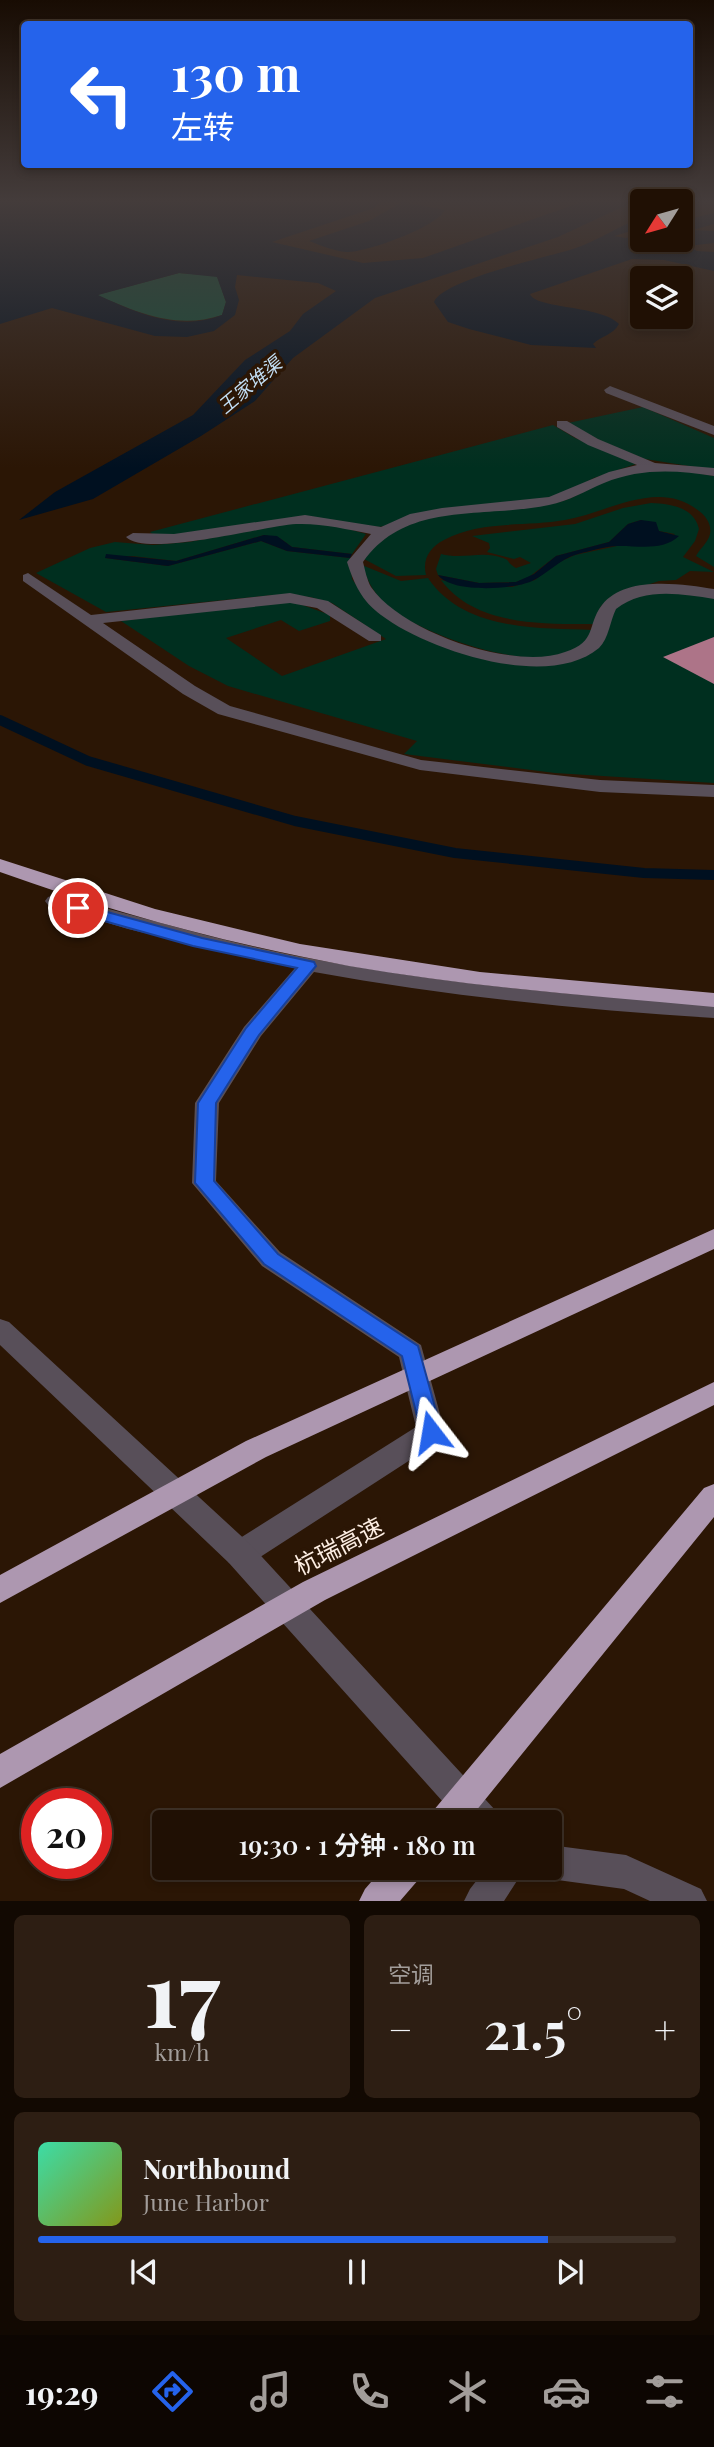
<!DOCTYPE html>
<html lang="zh">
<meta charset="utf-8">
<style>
:root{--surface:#201004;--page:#2d1e13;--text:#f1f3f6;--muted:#a29d9a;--line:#3d3026;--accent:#2563eb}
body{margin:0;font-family:"Playfair Display","Noto Sans SC",serif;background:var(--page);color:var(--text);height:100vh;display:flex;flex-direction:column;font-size:26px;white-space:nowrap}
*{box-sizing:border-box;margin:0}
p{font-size:23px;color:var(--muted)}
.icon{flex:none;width:38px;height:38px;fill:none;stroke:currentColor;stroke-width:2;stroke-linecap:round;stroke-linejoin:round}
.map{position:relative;height:1901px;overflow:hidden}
.drawer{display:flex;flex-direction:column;gap:14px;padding:14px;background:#120902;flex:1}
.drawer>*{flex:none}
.guide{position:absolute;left:21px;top:21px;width:672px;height:147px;border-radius:7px;box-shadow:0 4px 10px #0003,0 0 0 2px var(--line);background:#2563eb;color:#fff;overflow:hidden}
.needle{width:46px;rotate:233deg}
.buttons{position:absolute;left:630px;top:189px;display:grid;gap:14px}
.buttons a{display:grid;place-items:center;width:63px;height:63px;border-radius:7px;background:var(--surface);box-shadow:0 4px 10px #0003,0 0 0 2px var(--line);font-size:35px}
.speed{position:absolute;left:21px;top:1788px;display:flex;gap:14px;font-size:35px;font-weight:700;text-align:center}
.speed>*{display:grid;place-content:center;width:91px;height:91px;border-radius:50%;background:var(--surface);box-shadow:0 4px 10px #0003,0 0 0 2px var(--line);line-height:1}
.speed .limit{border:10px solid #d22;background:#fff;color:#111}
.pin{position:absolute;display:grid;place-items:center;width:60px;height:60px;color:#fff;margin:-30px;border:4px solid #fff;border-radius:50%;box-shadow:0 2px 7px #0007}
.me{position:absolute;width:77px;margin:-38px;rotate:346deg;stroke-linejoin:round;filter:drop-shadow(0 0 5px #0008)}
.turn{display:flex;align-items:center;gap:24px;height:147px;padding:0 35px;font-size:32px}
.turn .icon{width:91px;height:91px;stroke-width:2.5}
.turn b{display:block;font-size:49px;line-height:60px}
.big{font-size:52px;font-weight:600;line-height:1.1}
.drawer .tile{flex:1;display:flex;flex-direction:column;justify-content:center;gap:10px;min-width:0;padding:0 24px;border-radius:10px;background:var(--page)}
.drawer .dial{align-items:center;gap:0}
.dial b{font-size:91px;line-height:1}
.song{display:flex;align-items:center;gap:21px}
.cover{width:84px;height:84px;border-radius:10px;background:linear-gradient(135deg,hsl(160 70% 55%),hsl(70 70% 35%))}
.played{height:7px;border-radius:4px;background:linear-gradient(90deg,var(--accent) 80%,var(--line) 80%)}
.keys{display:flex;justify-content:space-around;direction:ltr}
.heat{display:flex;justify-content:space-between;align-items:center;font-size:38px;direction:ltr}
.drawer .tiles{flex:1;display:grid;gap:14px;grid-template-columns:1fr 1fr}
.tile:last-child{grid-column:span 2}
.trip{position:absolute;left:152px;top:1810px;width:410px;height:70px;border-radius:7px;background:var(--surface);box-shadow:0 4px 10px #0003,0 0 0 2px var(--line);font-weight:600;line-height:70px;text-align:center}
.menu{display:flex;height:112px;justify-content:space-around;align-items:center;background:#0d0602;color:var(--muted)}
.menu .icon{width:49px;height:49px}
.menu .active{color:var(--accent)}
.menu b{font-size:32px;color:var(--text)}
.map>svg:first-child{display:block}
.green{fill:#002f1f}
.forest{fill:#0e523b}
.water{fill:#001020;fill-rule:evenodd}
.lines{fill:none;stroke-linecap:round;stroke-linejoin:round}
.stream{stroke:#001020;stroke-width:10}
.building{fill:#ad7488}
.service{fill:#584f59;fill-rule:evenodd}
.minor{fill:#584f59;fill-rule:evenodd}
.motorway{fill:#ad97b0;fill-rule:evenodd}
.route{fill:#2563eb;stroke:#184099;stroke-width:2}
.labels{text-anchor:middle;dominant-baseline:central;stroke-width:7;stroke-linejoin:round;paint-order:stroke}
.far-water-label{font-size:19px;font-style:italic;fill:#c2def4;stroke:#2b1605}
.near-street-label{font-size:24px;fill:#fdeee3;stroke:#2b1605}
</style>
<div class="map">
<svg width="714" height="1901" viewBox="0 0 714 1901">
<rect width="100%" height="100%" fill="#2b1605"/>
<path class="green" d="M643 407 714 438V470L645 459 601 441 568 423Z
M553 425 575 438 636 464 594 478 562 495 379 527 295 517 200 534 155 536 150 532Z
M668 468 714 476V567L696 556C700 548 708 543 710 534 712 525 706 516 699 511 658 478 608 513 565 520 526 527 481 520 444 540 430 547 422 559 426 575L396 576 364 559C396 502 500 514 555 503 577 499 593 484 614 477 631 472 650 471 668 468Z
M651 503C671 504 694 507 699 529L695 541 683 557 714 572 690 571 676 580 659 581 614 596 601 606 594 624C542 624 475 626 441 580L476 587H512L535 580 555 564 575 555 617 546 660 545 675 534 659 531 641 520 628 524 609 542 556 556 529 577 516 582 479 583 438 575 436 569 441 554C463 560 482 550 503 558 511 561 506 562 516 568L531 563 520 557 514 559 487 552 490 548 489 543 472 536 575 524 623 508Z
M298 522 338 526 366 534 352 554 292 547 281 539 264 535 176 561 132 556 105 558 168 566 261 541 287 551 350 558 352 579 369 603 480 656 521 665 573 660C587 643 601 619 618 605 644 586 685 595 714 597V783L555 773 404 754 417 741 228 686 189 666 121 621 272 602 297 603 330 615V621L299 631 281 620 226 638 282 676 386 639 332 603 310 597 273 595 106 612 36 573 90 548 115 542 153 545 189 542Z
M362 565 401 581 428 578C464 631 537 628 593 630 590 634 588 640 585 644 549 681 426 636 391 609 376 597 368 583 362 565Z"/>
<path class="forest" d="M179 273 217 276 226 302 222 315C177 330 138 313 97 295Z"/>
<path class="water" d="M0 202H380L374 208 272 242 363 263 423 258 582 202H633L558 237 375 298 293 358 255 401 201 436 93 499 19 520 55 492 193 415 245 360 290 331 303 314 336 291 318 283 237 275 235 287 239 300 235 315 214 331 187 337 155 336 52 308 0 324ZM179 273 217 277 226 302 222 315C179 332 137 313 98 295Z
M402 202 445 210C437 227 365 253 346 252 335 251 319 245 309 241L369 221Z
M714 213V224L693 230 714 231V243L688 246 697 251 714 252V271L664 260 632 259 530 294C535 309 601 305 619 324 613 335 601 336 593 344L596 348 531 345 469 329 448 322 434 302C443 280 547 257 573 249 597 241 619 226 642 217V228L614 236 626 238 642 235V240H654L630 245 634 248 662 246 681 240V221Z
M641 520 656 522 659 531 679 536C662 552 636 545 616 546 603 547 590 551 578 554 559 559 549 573 532 581 513 590 451 593 438 575L479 583 516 582 534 574 556 556 609 542 628 524Z
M264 535 277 536 292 547 352 554 350 558 287 551 261 541 168 566 105 558 106 554 176 561Z"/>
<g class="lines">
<path class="stream" d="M0 720 88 761 295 821 455 853 644 873 714 875"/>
</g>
<path class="building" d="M714 637V684L663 657Z"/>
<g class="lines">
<path class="service" d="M610 386 714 426V435L606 393 604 390Z
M557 421H567L598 439 655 463 714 468V476C676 470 640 468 604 483 585 491 569 501 549 505 483 519 407 500 363 562 365 570 367 580 371 587 402 632 514 671 565 652 598 641 586 626 602 605 625 575 682 584 714 589V599C681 594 644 587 616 609 610 621 609 638 599 648 548 691 427 650 381 615 362 601 354 584 347 562L371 534C346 529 321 523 296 524 263 526 147 558 126 537L133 533 174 534 305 515 381 527 410 514 442 508 549 497 609 472 637 465 588 445 557 427Z
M28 573 91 615 290 593 328 601 381 635V641H369L317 608 290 603 103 623 195 686 230 706 421 760 600 780 714 785V797L600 792 420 770 218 714 183 694 23 581V575Z
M55 895C136 915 215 940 297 956 435 983 574 996 714 1004V1018C580 1010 447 996 314 972L261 1036 219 1103 216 1181 280 1252 421 1345 445 1432 441 1440 251 1563 240 1567 229 1563 225 1554 229 1545 416 1427 399 1357 262 1266 192 1183 195 1103 244 1027 295 968 128 929 48 905 45 901 48 897Z
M550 1845 626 1855 701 1889 707 1901H650L624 1889 550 1879 538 1874 535 1867H550Z"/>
<path class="minor" d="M0 1319 9 1322 251 1545 496 1811 501 1822H461L229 1563 0 1345Z
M487 1867H526L504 1901H464L470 1889Z"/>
<path class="motorway" d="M0 859 155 909 300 944 480 972 714 993V1007C592 996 470 987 349 966 230 944 114 913 0 872Z
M714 1229V1249L266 1457 0 1603V1575L246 1441Z
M714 1382V1405L325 1600 0 1788V1754L303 1582Z
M714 1484V1517L467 1822H428L433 1811 704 1488Z
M384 1867H424L419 1879 400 1901H359L365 1889Z"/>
</g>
<linearGradient id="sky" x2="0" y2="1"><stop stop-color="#180c03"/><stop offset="0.43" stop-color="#443c3b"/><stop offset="1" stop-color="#443c3b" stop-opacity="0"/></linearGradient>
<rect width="714" height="468" fill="url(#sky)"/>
<path class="route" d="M78 904 202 938 314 962 316 966 259 1035 216 1103 214 1181 278 1254 418 1346 442 1432 439 1437 431 1440 424 1437 421 1432 402 1356 264 1264 195 1183 198 1103 246 1028 297 968 193 946 72 912 70 908Z"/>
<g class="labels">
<g class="far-water-label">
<text transform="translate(249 384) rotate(-40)">王家堆渠</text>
</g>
<g class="near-street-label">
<text transform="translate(338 1545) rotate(-27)">杭瑞高速</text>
</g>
</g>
</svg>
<div class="buttons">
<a><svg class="needle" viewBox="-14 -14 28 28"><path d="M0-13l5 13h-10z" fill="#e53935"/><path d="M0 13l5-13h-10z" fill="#a29d9a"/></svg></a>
<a><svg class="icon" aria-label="layers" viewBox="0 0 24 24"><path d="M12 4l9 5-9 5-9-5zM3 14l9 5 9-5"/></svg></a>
</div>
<div class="speed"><div class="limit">20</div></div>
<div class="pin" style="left:78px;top:908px;background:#d93025"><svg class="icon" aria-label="arrive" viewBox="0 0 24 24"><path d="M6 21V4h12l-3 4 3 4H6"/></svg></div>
<svg class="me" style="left:431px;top:1432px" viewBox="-20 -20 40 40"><path d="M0-17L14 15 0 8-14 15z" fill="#2563eb" stroke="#fff" stroke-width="4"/></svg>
<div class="trip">19:30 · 1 分钟 · 180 m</div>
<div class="guide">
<div class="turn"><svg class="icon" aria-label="left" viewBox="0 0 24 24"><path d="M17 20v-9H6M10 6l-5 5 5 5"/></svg><div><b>130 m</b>左转</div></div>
</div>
</div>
<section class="drawer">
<div class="tiles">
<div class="tile dial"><b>17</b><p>km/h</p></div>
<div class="tile"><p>空调</p>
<div class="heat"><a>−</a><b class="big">21.5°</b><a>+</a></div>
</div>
<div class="tile">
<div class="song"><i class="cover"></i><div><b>Northbound</b><p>June Harbor</p></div></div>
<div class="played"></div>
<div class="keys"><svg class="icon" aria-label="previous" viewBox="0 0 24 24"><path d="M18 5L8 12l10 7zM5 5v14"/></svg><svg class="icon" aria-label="pause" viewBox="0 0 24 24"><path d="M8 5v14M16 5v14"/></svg><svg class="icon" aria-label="next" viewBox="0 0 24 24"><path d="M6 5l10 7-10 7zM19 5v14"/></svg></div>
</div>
</div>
</section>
<nav class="menu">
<b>19:29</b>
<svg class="icon active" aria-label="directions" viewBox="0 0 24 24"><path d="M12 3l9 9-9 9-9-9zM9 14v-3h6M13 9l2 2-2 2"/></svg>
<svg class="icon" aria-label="music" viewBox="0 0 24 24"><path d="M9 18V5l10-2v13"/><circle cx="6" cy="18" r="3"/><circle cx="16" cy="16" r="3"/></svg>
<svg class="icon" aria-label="phone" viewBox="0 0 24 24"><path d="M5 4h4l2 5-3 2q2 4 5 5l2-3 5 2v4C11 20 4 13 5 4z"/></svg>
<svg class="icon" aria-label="climate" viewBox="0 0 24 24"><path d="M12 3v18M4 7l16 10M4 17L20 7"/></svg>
<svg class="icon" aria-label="car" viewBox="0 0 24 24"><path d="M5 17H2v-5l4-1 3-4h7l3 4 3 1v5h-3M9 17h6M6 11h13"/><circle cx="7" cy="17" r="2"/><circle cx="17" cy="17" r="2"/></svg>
<svg class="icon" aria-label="filters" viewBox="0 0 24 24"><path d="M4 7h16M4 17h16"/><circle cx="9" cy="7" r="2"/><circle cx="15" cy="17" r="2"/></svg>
</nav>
